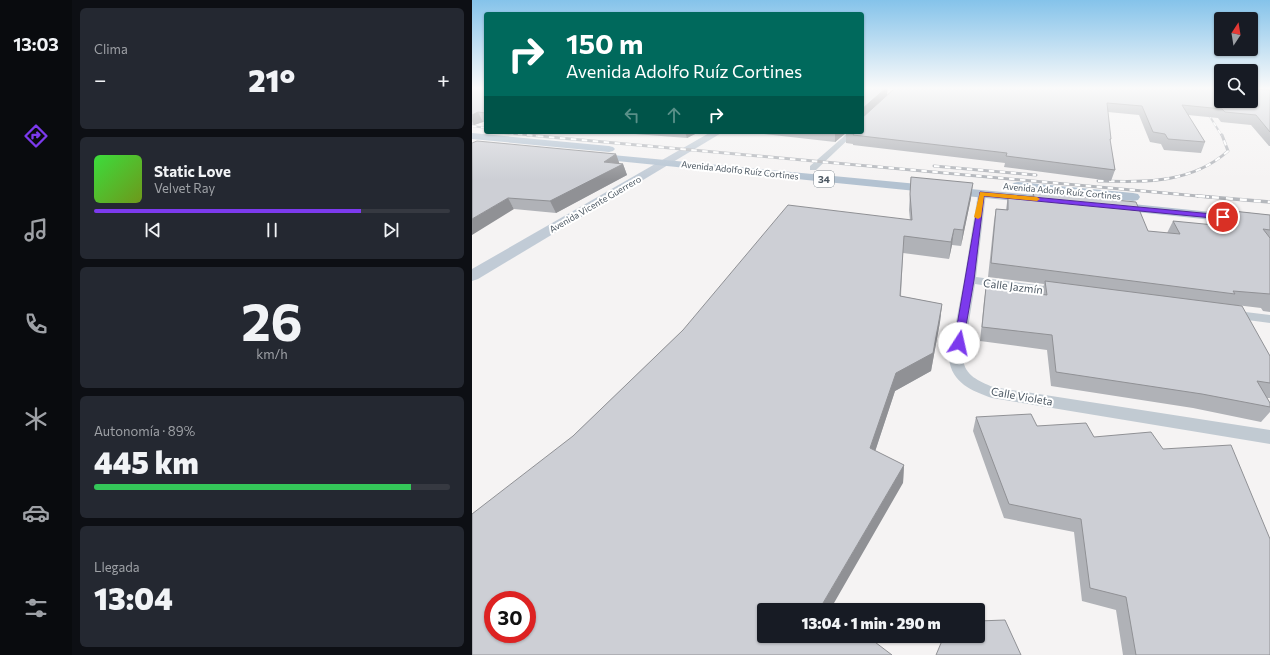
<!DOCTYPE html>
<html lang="es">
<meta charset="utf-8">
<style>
:root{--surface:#171b24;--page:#242831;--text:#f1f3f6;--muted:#9ea1a6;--line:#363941;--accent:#7c3aed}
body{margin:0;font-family:Commissioner,sans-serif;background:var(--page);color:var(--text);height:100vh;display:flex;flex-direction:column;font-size:15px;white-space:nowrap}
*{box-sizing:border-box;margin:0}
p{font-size:13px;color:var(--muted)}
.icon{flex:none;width:22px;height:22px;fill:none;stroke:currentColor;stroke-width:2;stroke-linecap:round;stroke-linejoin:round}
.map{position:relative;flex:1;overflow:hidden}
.drawer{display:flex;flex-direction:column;gap:8px;padding:8px;background:#0d0f14;width:400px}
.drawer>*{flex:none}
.hud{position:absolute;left:12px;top:12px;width:380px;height:122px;border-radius:4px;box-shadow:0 1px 3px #0004;background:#00695c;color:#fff;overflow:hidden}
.needle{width:26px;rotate:12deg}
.buttons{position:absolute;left:742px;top:12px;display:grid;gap:8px}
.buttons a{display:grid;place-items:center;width:44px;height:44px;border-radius:4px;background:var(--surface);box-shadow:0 1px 3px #0004;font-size:20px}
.speed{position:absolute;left:12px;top:591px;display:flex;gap:8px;font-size:20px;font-weight:700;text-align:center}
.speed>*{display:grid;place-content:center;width:52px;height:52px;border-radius:50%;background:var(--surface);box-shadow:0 1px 3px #0004;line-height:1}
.speed .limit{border:6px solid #d22;background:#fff;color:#111}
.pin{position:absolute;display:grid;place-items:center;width:34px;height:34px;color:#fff;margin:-17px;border:2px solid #fff;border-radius:50%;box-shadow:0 1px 4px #0007}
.me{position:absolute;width:44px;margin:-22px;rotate:10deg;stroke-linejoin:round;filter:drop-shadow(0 0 3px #0008)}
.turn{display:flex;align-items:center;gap:14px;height:84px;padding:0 16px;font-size:18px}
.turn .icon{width:52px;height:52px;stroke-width:2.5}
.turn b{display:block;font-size:28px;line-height:34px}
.lanes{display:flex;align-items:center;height:38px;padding:0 16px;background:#0003;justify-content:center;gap:20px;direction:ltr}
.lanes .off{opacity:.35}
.big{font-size:30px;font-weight:800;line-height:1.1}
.drawer .card{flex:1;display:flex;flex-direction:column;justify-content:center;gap:6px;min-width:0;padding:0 14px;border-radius:6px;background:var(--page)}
.drawer .dial{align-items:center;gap:0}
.dial b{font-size:52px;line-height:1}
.song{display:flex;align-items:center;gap:12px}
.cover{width:48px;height:48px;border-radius:6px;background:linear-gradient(135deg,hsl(120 70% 55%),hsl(80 70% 35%))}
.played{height:4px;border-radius:2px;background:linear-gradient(90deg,var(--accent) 75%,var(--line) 75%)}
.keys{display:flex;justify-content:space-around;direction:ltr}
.heat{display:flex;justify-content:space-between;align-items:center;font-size:22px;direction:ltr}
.charge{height:6px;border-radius:3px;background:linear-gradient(90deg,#34c759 89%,var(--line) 0)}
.trip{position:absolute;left:285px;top:603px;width:228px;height:40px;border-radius:4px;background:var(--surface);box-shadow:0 1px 3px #0004;font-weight:800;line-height:40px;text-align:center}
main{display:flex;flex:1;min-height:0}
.menu{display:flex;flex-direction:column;width:72px;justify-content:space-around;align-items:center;background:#090b0e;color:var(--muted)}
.menu .icon{width:28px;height:28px}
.menu .active{color:var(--accent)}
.menu b{font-size:18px;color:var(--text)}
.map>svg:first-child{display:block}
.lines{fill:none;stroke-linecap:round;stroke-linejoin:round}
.street{fill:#c1cad2;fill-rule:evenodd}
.secondary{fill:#c1cbd6;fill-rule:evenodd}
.primary{fill:#b3c2d1;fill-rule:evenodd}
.rail-far2-casing{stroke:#b5b8bd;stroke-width:2}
.rail-far1-casing{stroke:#b5b8bd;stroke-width:3}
.rail-casing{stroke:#b5b8bd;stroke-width:3.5}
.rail-far2{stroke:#fff;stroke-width:1.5;stroke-dasharray:4.5;stroke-linecap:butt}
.rail-far1{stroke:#fff;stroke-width:2;stroke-dasharray:5.5;stroke-linecap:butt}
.rail{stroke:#fff;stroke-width:2.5;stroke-dasharray:7;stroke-linecap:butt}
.wall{fill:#b0b2b7}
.shaded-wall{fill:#909195}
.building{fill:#cdcfd5;stroke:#909195;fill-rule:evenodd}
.route{fill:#7c3aed;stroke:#51269a}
.slow{fill:#f59e0b}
.labels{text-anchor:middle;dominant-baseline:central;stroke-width:4;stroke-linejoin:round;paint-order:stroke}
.far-street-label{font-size:9px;fill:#4a5661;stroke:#fff}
.shield{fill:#fff;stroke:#808990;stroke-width:1}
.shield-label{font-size:10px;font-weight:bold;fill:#4a5661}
.street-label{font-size:11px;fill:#4a5661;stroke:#fff}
</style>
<main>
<nav class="menu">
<b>13:03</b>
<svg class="icon active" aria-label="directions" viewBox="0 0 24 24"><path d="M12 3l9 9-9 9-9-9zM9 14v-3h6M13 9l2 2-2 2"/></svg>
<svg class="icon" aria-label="music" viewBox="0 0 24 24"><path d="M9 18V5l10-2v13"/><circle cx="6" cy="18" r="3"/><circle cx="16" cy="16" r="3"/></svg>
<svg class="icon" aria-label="phone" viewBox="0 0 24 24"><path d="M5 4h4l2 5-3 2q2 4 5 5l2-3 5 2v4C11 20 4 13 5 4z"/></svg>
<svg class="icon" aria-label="climate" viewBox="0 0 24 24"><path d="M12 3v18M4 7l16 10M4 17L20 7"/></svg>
<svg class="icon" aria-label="car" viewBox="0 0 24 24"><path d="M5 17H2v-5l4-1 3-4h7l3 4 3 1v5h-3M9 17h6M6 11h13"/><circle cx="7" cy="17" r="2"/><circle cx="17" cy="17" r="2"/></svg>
<svg class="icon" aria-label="filters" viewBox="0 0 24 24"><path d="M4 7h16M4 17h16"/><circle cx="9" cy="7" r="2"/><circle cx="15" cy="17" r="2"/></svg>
</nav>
<section class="drawer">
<div class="card"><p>Clima</p>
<div class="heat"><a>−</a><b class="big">21°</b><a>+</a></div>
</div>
<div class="card">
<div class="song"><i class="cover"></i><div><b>Static Love</b><p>Velvet Ray</p></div></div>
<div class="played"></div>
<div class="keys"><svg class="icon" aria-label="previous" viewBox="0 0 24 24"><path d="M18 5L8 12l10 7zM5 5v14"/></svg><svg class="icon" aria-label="pause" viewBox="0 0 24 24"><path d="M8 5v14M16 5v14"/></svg><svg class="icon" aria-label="next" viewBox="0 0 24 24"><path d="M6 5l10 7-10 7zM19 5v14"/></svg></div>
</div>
<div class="card dial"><b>26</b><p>km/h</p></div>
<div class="card"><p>Autonomía · 89%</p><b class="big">445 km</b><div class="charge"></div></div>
<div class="card"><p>Llegada</p><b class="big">13:04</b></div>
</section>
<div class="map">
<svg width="798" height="655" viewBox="0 0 798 655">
<rect width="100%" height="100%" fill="#f5f3f3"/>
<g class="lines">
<path class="street" d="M377 132H384L344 170H338V166Z
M510 191 514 194 504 277 587 288 591 289 593 292 591 295 587 296 503 284 491 359C493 376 507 381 521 387L798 430V444L520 398C500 391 480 383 477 359L492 280 506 194Z
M757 310 798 315V323L753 317 751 314 753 311Z"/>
<path class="secondary" d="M239 132H251L6 279 0 281V269Z"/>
<path class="primary" d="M0 133 137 146 141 147 143 149 141 151 137 152 0 139Z
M119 153 563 195 568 196 570 199 568 202 563 203 115 158 113 156 115 154Z
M546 182 661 193 666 194 668 197 666 200 661 201 541 189 539 186 541 183Z
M641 202 798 218V226L636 209 634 206 636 203Z"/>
<g class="rail-far2-casing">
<path id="rail-far2" d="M732 107 750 136
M0 126 14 128
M19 132 66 136"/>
</g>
<g class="rail-far1-casing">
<path id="rail-far1" d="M55 135 737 197
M462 166 564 175
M626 181C673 182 719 184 756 151L750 135"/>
</g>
<g class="rail-casing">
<path id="rail" d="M726 196 798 202"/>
</g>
<use href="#rail-far2" class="rail-far2"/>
<use href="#rail-far1" class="rail-far1"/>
<use href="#rail" class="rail"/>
</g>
<path class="wall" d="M0 88H14V122H11L2 125H0Z
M390 88H423L421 89H415V95L798 90V146H797L779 125 749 122 746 118 716 115 733 142 729 153 692 150 689 144 678 142 667 115 636 112 639 139 638 141 643 170 639 181 532 167 533 163 381 145V144L374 143V133L390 132Z
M137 132H227L215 138Z
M292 132H375L363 142 292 134Z
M0 143 144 154 147 163 151 164 155 175 84 213 42 209Z
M439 177 499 198 489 246 480 245 477 259 431 253 429 296 470 304 468 322 459 371 423 391 403 451 432 465 431 483 101 436 211 330 438 220 437 210Z
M561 192 676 231 695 233 701 221 738 225 737 221 742 209 798 215V312L791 311 789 308 764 305 798 356V398H795L798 403V412L789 422 721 408 579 386 575 350 508 341 512 301 514 287 570 294 572 284 516 277 522 221 524 209 534 210 536 195 560 197Z
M504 417 565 426 622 437 798 655H651L644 610 610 601 602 532 532 518 501 431Z"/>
<path class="shaded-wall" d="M414 88H416L415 95 390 118V109Z
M6 112 11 122 2 125 0 121V115Z
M213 132H227L215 138Z
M363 132H375L363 142Z
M144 154 148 165 151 164 155 175 84 213 78 201 132 162Z
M501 183 499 198 489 246 491 230Z
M36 198 42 209 0 235V219Z
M482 229 480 245 477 259 479 242Z
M470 304 468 322 459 371 423 391 398 467V448L424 373Z
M432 465 431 483 358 610 351 603Z"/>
<path class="building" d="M0 88H14V113L6 112 0 115Z
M390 88H414L390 109Z
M423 88H749V101H779V89L798 90V132L784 115 753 112 750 109 710 105 733 142 696 139 693 134 681 132 670 106 635 103 639 139H638L643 170 534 156 535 153 381 135 382 134 374 133 375 132H390V118Z
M5 141 144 154 132 162 151 164 78 201 36 198 0 219V143Z
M439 177 501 183 491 230 482 229 479 242 432 236 428 296 470 304 461 353 424 373 398 448 432 465 351 603 360 610H292V636H395L420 655H0V514L101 436 211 330 316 205 440 220 438 194ZM21 600H55V634H21Z
M561 192 664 202 676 231 708 234 701 221 753 226 742 209 798 215V230L791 229 798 238V294L761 291 763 294 519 263 524 209 536 210V195L562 197Z
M573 281 770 306 798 356V383L785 381 798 403V407L730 394 584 372 580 335 510 327 514 287 575 295Z
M559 414 565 426 614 423 622 437 679 432 691 449 759 445 798 539V655H664L654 597 618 588 609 519 537 504 504 417Z
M533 620 549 655H464L472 636H506V621Z"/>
<linearGradient id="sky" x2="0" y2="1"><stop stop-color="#85c3ea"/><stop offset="0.49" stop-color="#fafafa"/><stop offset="1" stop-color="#fafafa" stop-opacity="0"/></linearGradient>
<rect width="798" height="180" fill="url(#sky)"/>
<path class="route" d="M508 192 751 215 754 217 751 219 512 196 502 280 491 343 487 346 482 343Z"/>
<path class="slow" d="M508 192 565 197 568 199 565 201 512 196 509 217 506 219 502 217Z"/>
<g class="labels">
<g class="far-street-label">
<text transform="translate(268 170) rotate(6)">Avenida Adolfo Ruíz Cortines</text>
<text transform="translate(590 191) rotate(5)">Avenida Adolfo Ruíz Cortines</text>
<text transform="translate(123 204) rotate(-30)">Avenida Vicente Guerrero</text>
</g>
<rect class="shield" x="342" y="171" width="20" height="16" rx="3"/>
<g class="shield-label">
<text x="352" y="179">34</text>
</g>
<g class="street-label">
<text transform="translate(541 286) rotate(7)">Calle Jazmín</text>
<text transform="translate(550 396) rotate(10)">Calle Violeta</text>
</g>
</g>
</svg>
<div class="buttons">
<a><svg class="needle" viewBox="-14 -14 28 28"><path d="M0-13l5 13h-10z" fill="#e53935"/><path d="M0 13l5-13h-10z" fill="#9ea1a6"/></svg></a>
<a><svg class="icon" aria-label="search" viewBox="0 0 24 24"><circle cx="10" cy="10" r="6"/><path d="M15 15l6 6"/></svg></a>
</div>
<div class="speed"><div class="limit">30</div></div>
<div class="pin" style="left:751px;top:217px;background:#d93025"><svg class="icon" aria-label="arrive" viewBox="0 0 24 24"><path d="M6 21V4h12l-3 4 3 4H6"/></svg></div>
<svg class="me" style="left:487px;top:343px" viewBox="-20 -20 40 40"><circle r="19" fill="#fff"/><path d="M0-13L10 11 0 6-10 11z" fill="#7c3aed"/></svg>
<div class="trip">13:04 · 1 min · 290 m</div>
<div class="hud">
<div class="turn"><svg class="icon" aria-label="right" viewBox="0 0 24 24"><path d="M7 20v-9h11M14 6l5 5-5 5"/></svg><div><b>150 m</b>Avenida Adolfo Ruíz Cortines</div></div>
<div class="lanes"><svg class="icon off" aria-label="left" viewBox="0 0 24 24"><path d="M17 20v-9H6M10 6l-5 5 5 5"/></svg><svg class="icon off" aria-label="ahead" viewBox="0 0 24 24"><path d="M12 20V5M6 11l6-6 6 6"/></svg><svg class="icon" aria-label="right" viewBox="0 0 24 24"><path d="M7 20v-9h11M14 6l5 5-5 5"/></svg></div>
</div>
</div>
</main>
